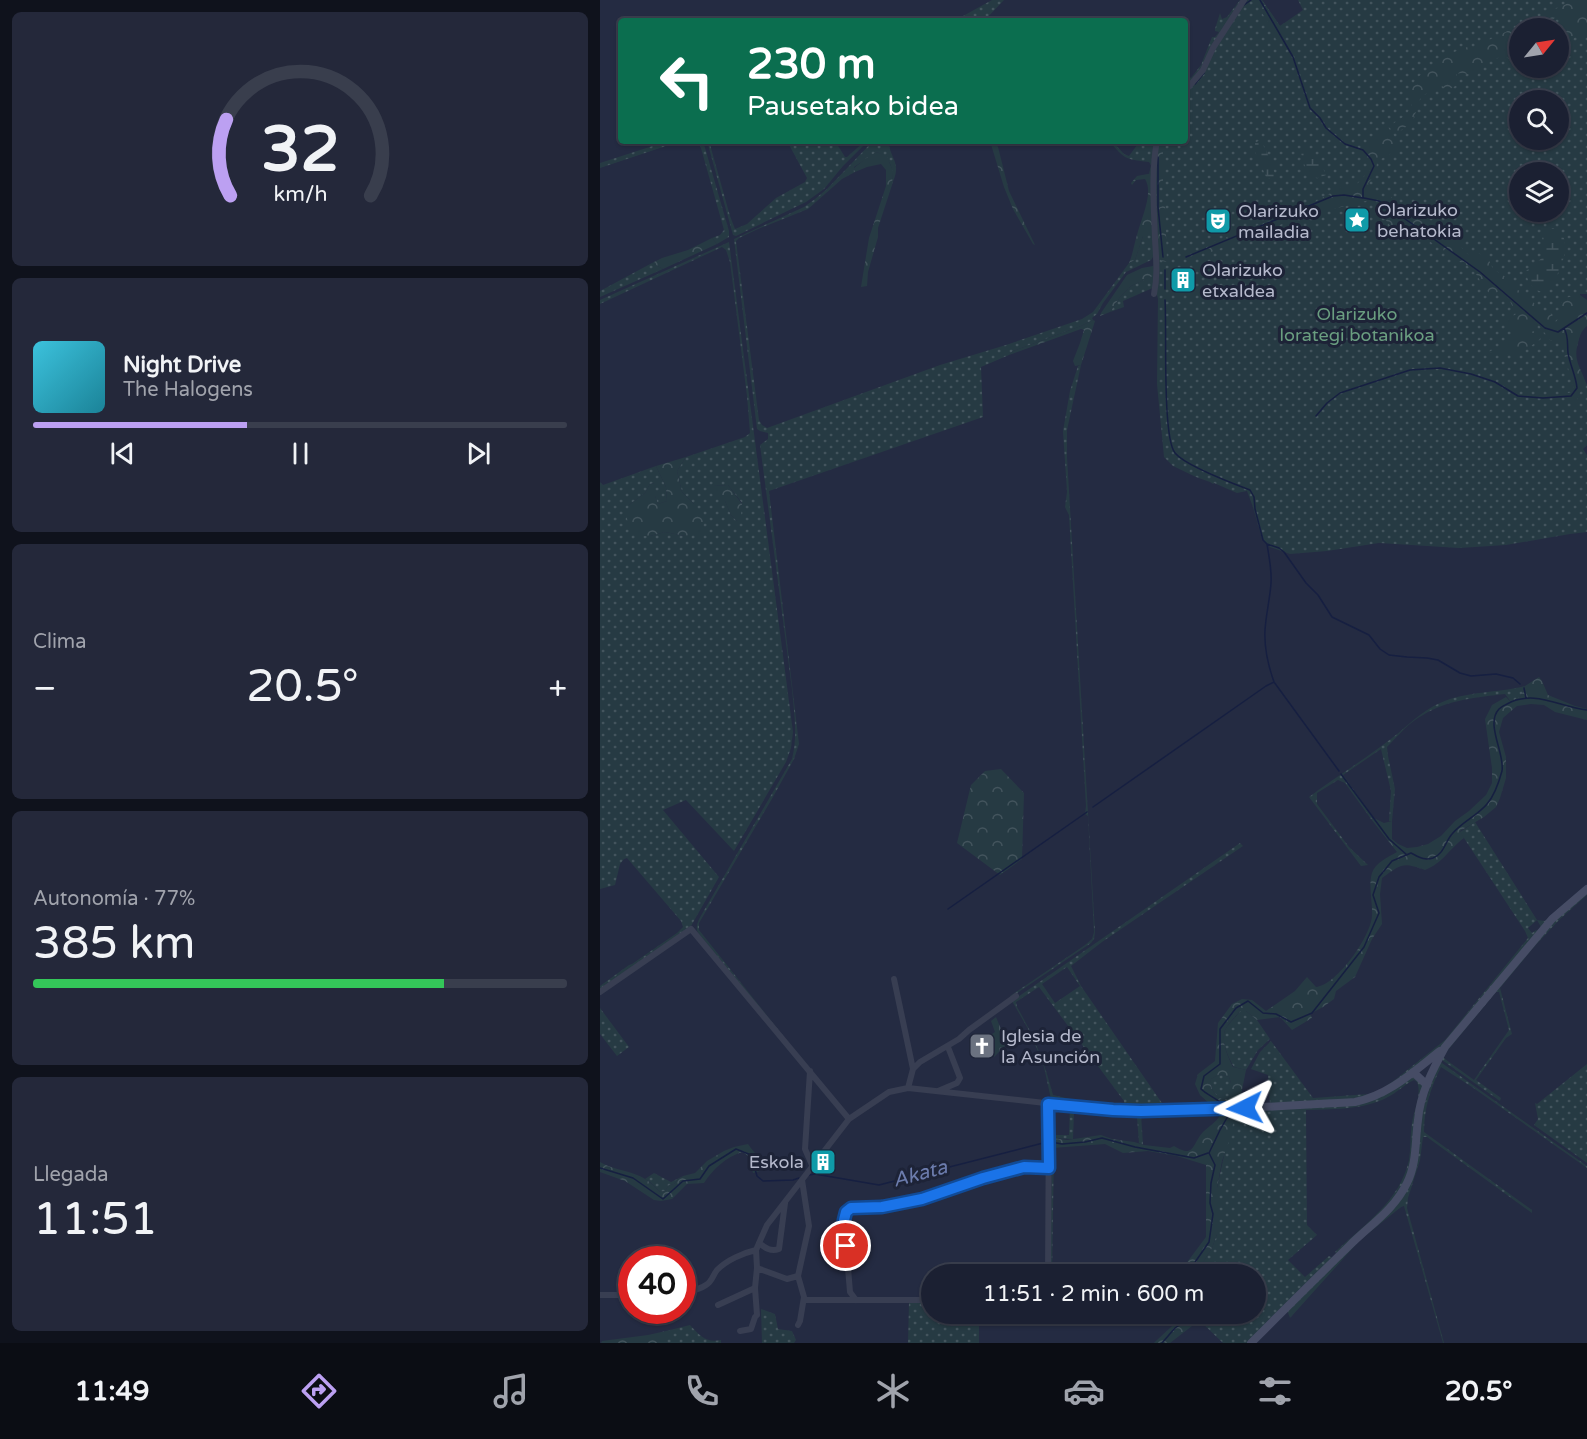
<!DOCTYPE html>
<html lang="es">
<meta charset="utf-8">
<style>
:root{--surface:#1b2032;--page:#24283a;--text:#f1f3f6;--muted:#a0a3ac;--line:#393e4d;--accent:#bca0f2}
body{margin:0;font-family:"Varela Round",sans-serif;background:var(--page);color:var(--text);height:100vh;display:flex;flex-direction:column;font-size:22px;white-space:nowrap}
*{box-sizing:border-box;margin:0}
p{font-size:20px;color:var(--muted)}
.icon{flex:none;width:33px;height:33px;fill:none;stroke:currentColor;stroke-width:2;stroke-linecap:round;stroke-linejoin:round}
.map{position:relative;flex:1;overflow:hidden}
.panel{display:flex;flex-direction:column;gap:12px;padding:12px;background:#0f121c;width:600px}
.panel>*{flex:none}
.top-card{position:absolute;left:18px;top:18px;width:570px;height:126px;border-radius:6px;box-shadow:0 2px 4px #0004,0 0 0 2px var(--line);background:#0b6e4f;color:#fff;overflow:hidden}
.needle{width:39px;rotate:60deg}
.fabs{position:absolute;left:909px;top:18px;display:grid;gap:12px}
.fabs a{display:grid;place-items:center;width:60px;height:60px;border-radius:50%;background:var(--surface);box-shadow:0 2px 4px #0004,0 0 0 2px var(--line);font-size:30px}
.speed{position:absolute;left:18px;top:1246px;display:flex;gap:12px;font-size:30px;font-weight:700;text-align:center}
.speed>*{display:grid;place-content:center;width:78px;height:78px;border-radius:50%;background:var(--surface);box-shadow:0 2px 4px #0004,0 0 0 2px var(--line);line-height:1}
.speed .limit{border:9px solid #d22;background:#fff;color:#111}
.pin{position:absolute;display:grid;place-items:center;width:51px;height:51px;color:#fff;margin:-26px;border:3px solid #fff;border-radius:50%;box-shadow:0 2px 6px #0007}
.me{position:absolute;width:66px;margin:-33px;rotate:267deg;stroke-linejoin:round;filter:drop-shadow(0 0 4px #0008)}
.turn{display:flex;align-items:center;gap:21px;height:126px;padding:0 30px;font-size:27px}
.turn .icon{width:78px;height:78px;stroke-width:2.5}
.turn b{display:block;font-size:42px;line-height:51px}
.big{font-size:45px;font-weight:600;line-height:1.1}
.panel .tile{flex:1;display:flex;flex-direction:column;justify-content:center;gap:9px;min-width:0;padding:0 21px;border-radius:9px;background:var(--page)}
.panel .dial{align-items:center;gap:0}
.dial svg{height:156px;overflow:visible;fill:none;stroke:var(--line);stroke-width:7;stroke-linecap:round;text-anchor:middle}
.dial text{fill:var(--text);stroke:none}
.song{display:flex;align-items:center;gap:18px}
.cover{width:72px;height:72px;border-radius:9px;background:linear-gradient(135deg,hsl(190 70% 55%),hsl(190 70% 35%))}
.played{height:6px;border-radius:3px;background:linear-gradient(90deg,var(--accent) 40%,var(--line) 40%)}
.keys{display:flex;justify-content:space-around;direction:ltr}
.heat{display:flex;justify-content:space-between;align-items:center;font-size:33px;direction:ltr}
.charge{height:9px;border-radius:4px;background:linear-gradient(90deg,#34c759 77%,var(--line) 0)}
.trip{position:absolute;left:321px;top:1264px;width:345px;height:60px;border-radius:30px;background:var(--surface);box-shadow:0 2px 4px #0004,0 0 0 2px var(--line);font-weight:600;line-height:60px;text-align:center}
.menu{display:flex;height:96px;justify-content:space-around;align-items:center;background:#0b0d14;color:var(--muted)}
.menu .icon{width:42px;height:42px}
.menu .active{color:var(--accent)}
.menu b{font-size:27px;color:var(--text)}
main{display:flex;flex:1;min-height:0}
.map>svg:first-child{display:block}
.green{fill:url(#green-dots);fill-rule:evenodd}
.forest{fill:url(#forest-crowns);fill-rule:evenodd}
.wetland{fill:url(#wetland-marsh)}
.cemetery{fill:url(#cemetery-stones)}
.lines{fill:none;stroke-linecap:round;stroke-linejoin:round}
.stream{stroke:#161f41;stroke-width:1.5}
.street{stroke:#383e52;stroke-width:6}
.secondary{stroke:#464c65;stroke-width:8}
.route-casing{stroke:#114b97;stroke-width:15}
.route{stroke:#1a73e8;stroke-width:10}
.labels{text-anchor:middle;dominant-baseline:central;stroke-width:6;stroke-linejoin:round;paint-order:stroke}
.poi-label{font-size:18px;fill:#b5b9cc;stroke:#1d2337;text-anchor:start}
.park-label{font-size:18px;fill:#6a9e80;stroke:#1d2337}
.water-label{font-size:20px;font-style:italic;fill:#6c7cad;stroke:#1d2337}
</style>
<main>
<section class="panel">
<div class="tile dial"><svg viewBox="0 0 100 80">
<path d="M14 69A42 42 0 1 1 86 69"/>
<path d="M14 69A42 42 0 0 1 12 30" stroke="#bca0f2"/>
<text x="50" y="56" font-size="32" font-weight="700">32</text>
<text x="50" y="72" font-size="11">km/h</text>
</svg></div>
<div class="tile">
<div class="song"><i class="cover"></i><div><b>Night Drive</b><p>The Halogens</p></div></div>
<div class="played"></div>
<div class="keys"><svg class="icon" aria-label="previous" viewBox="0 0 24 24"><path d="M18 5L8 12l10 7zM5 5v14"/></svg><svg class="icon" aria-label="pause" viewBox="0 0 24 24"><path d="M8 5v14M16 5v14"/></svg><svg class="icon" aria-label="next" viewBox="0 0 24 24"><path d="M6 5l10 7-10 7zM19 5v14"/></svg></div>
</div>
<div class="tile"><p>Clima</p>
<div class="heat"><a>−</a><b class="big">20.5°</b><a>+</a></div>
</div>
<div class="tile"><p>Autonomía · 77%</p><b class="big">385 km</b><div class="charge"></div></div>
<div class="tile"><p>Llegada</p><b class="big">11:51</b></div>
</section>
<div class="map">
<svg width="987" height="1343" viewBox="0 0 987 1343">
<defs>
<pattern id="green-dots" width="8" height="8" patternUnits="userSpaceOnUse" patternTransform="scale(1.5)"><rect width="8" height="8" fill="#263a43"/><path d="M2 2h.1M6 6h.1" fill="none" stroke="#43545d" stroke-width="1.8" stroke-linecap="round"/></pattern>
<pattern id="forest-crowns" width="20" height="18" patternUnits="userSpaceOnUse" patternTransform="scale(1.5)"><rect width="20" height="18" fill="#263a43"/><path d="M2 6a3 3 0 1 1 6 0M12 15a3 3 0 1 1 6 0" fill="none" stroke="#43545d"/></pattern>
<pattern id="wetland-marsh" width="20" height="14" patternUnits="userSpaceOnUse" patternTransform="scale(1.5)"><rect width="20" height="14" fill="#263a43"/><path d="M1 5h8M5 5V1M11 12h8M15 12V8" fill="none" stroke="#43545d"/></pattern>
<pattern id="cemetery-stones" width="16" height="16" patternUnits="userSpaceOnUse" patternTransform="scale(1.5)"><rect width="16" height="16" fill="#263a43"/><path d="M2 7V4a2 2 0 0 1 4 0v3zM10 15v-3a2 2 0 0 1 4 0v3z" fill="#43545d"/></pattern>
</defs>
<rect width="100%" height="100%" fill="#242b42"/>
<path class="green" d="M392 0H404L384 21H354Z
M640 0H662L680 26 703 10 698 0H987V294H980L981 331 975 352 976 361 987 385V445L983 449 987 455V532L970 534 906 545 859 548 779 543 727 551 690 554 670 547 662 539 653 507 647 491 637 493 614 483 613 484 610 482 596 477 573 466 564 457 557 384 558 299 555 287 523 301 524 307 510 312 520 297 531 286 554 275 553 257 551 260 526 272 503 303 497 314 492 318 493 320 481 326 413 351 409 355 381 367 383 417 169 491 199 744 194 759 173 797 99 923V930L192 1047 98 933C95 926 98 921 102 914L192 759C198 735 194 713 192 689L160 445 168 439V433L160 431 157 429 134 239 204 207 215 199 227 189 273 141H289C288 152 297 160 296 170 296 175 293 181 292 185 293 169 293 160 277 152L254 167 255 172 242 179 208 209 158 229 139 238 136 241 159 420 162 425 167 428 340 365 406 345 482 319 493 312 529 263 535 260 543 236 552 173 549 174 551 165 549 162C524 159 525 159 509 141H512L524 154 529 156 540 141H585V84L590 80 585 73 591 78 601 65 612 37H615L619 32 615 31V29L620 13 622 19 627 17ZM920 28H958V68H920ZM920 100H958V140H920ZM920 172H958V212H920Z
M68 141H81L0 168V163Z
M99 141H103L129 231V237L117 244 112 238 120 235 124 230Z
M107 141H109L130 216 135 229 147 224 176 198 205 182 207 178 187 141H235L245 157H247L265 141H268L243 166 224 189 206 202 136 236 133 235Z
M129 242 193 732 191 748 186 762 134 851 86 800 63 810 119 877 91 926 0 989V986L29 965 32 964 77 933 83 927 81 921 27 858 24 859 20 864 15 885 0 889V482L3 485 56 466 66 487 67 501 58 504 55 496V483L50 484 45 493 29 505 50 536 65 532 85 536 94 504 82 492 77 471 86 457 145 437 150 433 147 396 130 262 126 250 122 247 0 304V300ZM128 485 142 503 137 521 131 515 125 501 113 486Z
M52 263 63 269 0 297V291Z
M481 365 467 430V457L495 932 494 939 491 943 411 997 410 996 485 945 492 939 494 932 488 816 485 814 486 806 469 515 465 507 467 492 463 431 470 391 478 366Z
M925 686 921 696 911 702 905 694C878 697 847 700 823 715 809 722 798 736 787 747L788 756 795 789 792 821H789L791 791 781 749 743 775 774 818 771 819 745 783 738 780 717 793V804L749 847 768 865 761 866 709 797C736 777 765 759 792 738 808 726 821 711 840 703 866 691 898 693 925 686Z
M875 822 937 920 945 921 960 907 987 885V887L941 927 937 920 928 928 932 933 936 930 938 931 843 1045 786 1089 760 1098 670 1104 668 1075 651 1069 660 1052 671 1041 713 1098 769 1094 782 1089 796 1079 845 1040 928 938 925 931 860 832Z
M640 843 643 846 502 942 471 966 481 986 564 1106 611 1105 640 1100V1106L561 1109 472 1103 451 1099 444 1067 431 1034 412 1001ZM467 967 480 986 455 1003 442 984ZM439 987 524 1101V1103L484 1102 453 1095C444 1061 435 1038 417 1007L416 1002Z
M987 892V895L959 920 934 947 900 988 912 1034 906 1038 876 1080 901 1098 900 1101 842 1060 844 1051 956 919ZM896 992H899L909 1030 874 1080 845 1059 843 1056Z
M0 1008 29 1047 17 1056 0 1034Z
M640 1011H646L657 1020 670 1039 658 1050 646 1070 634 1067C628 1057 621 1042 625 1030 628 1024 636 1017 640 1011Z
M839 1061 987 1166V1168L872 1087 841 1067C831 1087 824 1108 824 1132L932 1210V1213L827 1137H823L820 1160 808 1198 807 1208 844 1343H843L804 1206 801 1207 760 1240 690 1318 687 1310 806 1191 821 1114Z
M987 1064V1163L934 1125 938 1119 935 1103 937 1104Z
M620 1074 629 1077 631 1083V1096L624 1100C615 1096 610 1090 611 1079Z
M811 1076 824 1086 813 1153 808 1173 796 1198 737 1254 735 1252C764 1225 800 1201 809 1160 811 1147 810 1135 812 1123 814 1110 822 1094 817 1082L814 1080 810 1082C801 1088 792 1096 782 1100 758 1110 731 1109 706 1110L707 1225 717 1235 688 1260 705 1277 729 1256 733 1258 647 1343H623L600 1321H595V1314H656V1275H595L612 1248 617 1234V1188L633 1114 620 1115 619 1113 570 1116V1114L751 1104Z
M470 1107 520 1113 541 1114 543 1145 539 1143 537 1117 474 1113 473 1139 452 1138V1135H469Z
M452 1148 454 1149 452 1275H450Z
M54 1173 71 1182 83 1176 74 1184 69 1185 65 1191 60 1192 50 1182 45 1179Z
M309 1303H331L332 1314H379V1343H308Z
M161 1309 175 1314 178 1329 192 1331 196 1340 194 1343H162Z
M90 1325C100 1336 106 1343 121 1340V1343H66V1331Z"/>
<path class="forest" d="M656 0H662L680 26 684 23 686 31 676 40 674 32 657 5Z
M975 0H987V35L976 36 973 39 963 28 957 16 943 28H920L919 36 916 39 919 44V58L917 60C896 54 890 58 877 75L861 73 856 74 857 85 848 90 842 86H837L833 92C816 94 820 105 814 117 811 125 803 129 796 133L791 125 806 115 812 106C807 78 820 76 840 62L841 57 870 46 872 48 918 26 948 14 951 11Z
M788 127 802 148 777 161 776 174 768 183 770 191 778 194 766 201 704 216 703 209 741 187 757 184 770 170 767 163 759 152 768 141Z
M390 141H394L398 147 409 191 435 245 433 244 413 209 404 187Z
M559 141H566L563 149V182L556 186V170Z
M277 152 287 157 293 171 292 185 278 228V237L268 272 267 286 261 287 269 238 286 186V170L281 164 267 167 255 172 254 168 269 156Z
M553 173V229L543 236 535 260 529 263C533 254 534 244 537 235 541 219 554 193 545 179L536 180 532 185 531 183 537 176Z
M789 196 811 210 821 213 829 221 837 235 844 237 854 238 866 253 872 256 878 253 888 258 893 269 909 279 918 290 929 297 944 315 950 313 953 317 951 323 954 324 959 318V307L964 298 980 295 987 300V326C981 331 980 335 978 343 973 360 980 366 985 381L976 402 973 403 959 389 968 393 973 392 974 389 964 354 963 344 959 340H950L938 324 931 326 930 331 939 332 940 339C917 357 917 356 889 352 901 345 906 347 915 336V330L906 321 916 314 909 299 901 291 891 294C880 286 883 284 876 274 869 265 858 259 847 257L842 247 833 244 822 234 808 228 802 234 794 236 791 227 774 204Z
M565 205 567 262 562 261 559 258 558 208Z
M700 209V217L606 254V245Z
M112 238 117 244 63 269 52 263 62 258 88 250Z
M553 266 555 275 531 286 520 297 510 312 500 316 501 313 527 275 542 268Z
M493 320 495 321 481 365 475 366 473 361 480 343 484 330 481 329 409 355 413 351 481 326Z
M86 457 77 471 82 492 94 504 104 520 102 533 85 536 65 532 50 536H35L27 519 29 505 45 493 50 484 55 483V496L58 504 67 501 66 487 56 466Z
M128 485 142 504 141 516 137 521 131 515 125 501 115 497 111 492 113 486Z
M939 677 942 681 948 695 975 706 987 709V720L955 712 944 705 931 704 917 706 911 711 903 718 899 732 906 757V778L900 798 896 807 884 817 860 831 864 838C849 849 843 863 825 870 802 862 802 864 782 878L780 894 782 924 772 939 755 977 736 991 734 999 723 1007 710 1014 712 1018 692 1030 680 1017 657 1020 646 1011H640C635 1017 628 1024 625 1030 621 1042 628 1057 633 1067L646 1070 640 1100 611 1105 600 1095 595 1084 598 1074 615 1061 618 1023 632 1004 642 999 652 1000 666 1011 695 991 707 977 716 987C737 985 771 936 772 916 773 903 768 886 772 873 775 863 788 857 797 852L771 819 774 818 784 823 792 821V839L798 844 807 848 817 847 828 844 841 836 855 821 869 811 886 795 892 783V768L885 719 892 705 906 697 911 702 921 696 925 686ZM620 1074 629 1077 631 1083V1096L624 1100C615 1096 610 1090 611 1079Z
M401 769 424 793 422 859 400 875 357 843 371 785 385 771Z
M634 1114 632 1132 622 1161 617 1188V1234L612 1248 595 1275H583L585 1265 606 1237V1165L577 1156 548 1151 523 1153 505 1144 452 1148V1138L467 1140 501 1135 512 1139 534 1142 544 1145 570 1148 574 1146C595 1159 592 1144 603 1132 609 1126 616 1123 620 1115Z
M148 1144C156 1156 160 1155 160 1171L153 1173C151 1162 152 1157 142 1152 126 1157 113 1169 104 1183L87 1184 72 1199 61 1201 54 1200 25 1181 0 1172V1162C11 1169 25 1170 37 1175 46 1178 53 1185 60 1192L65 1191 69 1185 74 1184 83 1176 95 1173 107 1161 124 1151 134 1147Z
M582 1314H595V1321L592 1326 570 1343H554C561 1336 579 1321 582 1314Z
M66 1331V1343H1L2 1341 48 1335Z"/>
<path class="wetland" d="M660 140 666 150 675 174 674 177 667 179 656 154 655 143Z
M702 145H704L722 166 726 175 718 178 712 177C705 169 699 155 702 145Z
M953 228C955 230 959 231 961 233 973 246 956 287 942 292 932 289 927 282 926 271L942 258 943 253 942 234Z"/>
<path class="cemetery" d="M396 1017 407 1044 394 1057V1053L392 1050 394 1048 390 1043H388L385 1039 395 1032 391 1021Z"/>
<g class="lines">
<path class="stream" d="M644 5 651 0
M595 84 604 73
M558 157V207L563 257
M764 198 779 201 824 232 880 272 945 328 958 332 987 313
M586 257 733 196 744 195 763 198V189L774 166 771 159 763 150 745 144 726 128 720 118 710 108 693 57 660 0
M565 270V289
M565 300C567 326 562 437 575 453 585 465 634 484 650 490L654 497 655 509 663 540 667 544 679 548 684 552 706 583 718 595 732 617 769 635 780 649 789 655 807 657 827 658 838 660 860 673 871 676 896 674 913 678 920 684
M716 416 727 403 740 393 810 370 840 368 871 374 895 382 918 396 943 398 971 396 977 388C976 376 970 365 968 353 967 344 969 337 964 328
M667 544C669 557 672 570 671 583 670 599 666 614 665 630 664 648 668 665 674 682L739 771
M924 688 926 698
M741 774 789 839 807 855
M493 807 666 686 674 682
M348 909 487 812
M623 1105C620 1100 607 1095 601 1089L604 1076 620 1064V1029L636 1008 648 1001 663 1013 676 1014 691 1022 712 1013 764 947 779 913 773 895 779 877 792 861 811 853C819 857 824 861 833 858 844 854 845 842 852 834 862 822 878 815 887 804 895 795 899 782 902 771 905 753 885 724 899 709 902 706 905 705 907 704 934 689 959 707 987 710
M451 1142 462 1144 485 1142 502 1138 535 1147 594 1158 608 1153
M0 1168 33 1178 63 1199 83 1181 100 1179 109 1166 136 1149 151 1155 157 1176 163 1181 193 1180 199 1178
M209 1175 215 1174 279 1185 447 1142
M590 1275 591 1268 609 1242 613 1214 610 1203 611 1183 615 1165 609 1153 620 1130 628 1116 627 1112
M562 1343 575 1328 587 1320 588 1314"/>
<path class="street" d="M585 91 603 70 613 48 644 0
M554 294C558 275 556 257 555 239 554 207 551 172 557 141
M294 979 313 1069
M0 992 91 929 249 1119
M210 1071 205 1149 212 1165
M308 1088 313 1069 320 1062 359 1039 369 1030 416 996
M338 1091 357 1083 360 1078 348 1047
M159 1243C165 1248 171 1252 179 1249L185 1203
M157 1268 187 1279 198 1276
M448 1275 449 1104
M82 1293C90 1291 99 1290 106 1285 112 1282 113 1275 117 1270 127 1260 143 1253 156 1250
M0 1295H32
M204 1300H332
M256 1300 250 1292 244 1220 246 1212 251 1208 282 1207 322 1199 383 1178 424 1167 449 1168
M118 1305 155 1288
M198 1325 200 1321 204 1297 198 1276 209 1226 202 1180
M140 1331 151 1329 155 1317 157 1315 155 1288 157 1268 156 1250 167 1225 249 1119 289 1092 308 1088 472 1106"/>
<path class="secondary" d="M813 1072 827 1085
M472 1106C566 1115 661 1107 755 1102 789 1095 813 1072 840 1051
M651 1343C683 1311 716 1278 749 1246 770 1225 794 1210 807 1183 817 1163 815 1141 818 1120 820 1094 833 1069 845 1047L952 919 987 889"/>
</g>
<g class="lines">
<g class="route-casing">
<path id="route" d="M246 1246 244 1220 246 1212 251 1208 282 1207 322 1199 383 1178 424 1167 449 1168 448 1104 513 1110 541 1111 645 1108"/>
</g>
<use href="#route" class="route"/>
</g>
<defs>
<g id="sight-square" transform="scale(1.35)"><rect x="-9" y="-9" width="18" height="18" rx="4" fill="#0f9aa8" stroke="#1d2337"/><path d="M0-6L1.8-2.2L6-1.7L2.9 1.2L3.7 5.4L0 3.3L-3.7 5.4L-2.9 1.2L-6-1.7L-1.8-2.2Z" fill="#fff"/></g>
<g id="theatre-square" transform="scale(1.35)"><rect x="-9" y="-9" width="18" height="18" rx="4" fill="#0f9aa8" stroke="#1d2337"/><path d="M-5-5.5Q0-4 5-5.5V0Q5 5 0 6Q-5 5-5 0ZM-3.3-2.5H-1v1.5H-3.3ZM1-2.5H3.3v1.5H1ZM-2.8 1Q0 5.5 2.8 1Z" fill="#fff"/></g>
<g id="building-square" transform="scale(1.35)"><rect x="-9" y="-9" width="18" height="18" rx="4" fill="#0f9aa8" stroke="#1d2337"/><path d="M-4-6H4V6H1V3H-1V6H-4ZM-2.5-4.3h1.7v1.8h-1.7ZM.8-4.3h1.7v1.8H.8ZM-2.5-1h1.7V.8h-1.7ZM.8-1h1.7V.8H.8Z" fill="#fff"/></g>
<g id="church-square" transform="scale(1.35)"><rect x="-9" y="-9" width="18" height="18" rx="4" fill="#6b7280" stroke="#1d2337"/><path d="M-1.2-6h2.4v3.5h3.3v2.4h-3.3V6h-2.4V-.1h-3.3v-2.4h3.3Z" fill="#fff"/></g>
</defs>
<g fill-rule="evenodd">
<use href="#sight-square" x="757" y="220"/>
<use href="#theatre-square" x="618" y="221"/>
<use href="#building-square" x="583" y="280"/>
<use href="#church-square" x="382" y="1046"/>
<use href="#building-square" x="223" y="1162"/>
</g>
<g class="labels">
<g class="poi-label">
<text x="777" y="210">Olarizuko<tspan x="777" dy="21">behatokia</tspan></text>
<text x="638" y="211">Olarizuko<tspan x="638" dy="21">mailadia</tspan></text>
<text x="602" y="270">Olarizuko<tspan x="602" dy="21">etxaldea</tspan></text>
<text x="401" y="1036">Iglesia de<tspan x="401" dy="21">la Asunción</tspan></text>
<text x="204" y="1162" text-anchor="end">Eskola</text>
</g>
<g class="park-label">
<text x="757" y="314">Olarizuko<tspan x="757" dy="21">lorategi botanikoa</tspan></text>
</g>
<g class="water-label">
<text transform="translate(320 1174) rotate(-15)">Akata</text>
</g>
</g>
</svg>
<div class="fabs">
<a><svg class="needle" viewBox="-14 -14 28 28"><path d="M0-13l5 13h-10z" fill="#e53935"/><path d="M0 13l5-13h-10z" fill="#a0a3ac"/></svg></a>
<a><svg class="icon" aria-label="search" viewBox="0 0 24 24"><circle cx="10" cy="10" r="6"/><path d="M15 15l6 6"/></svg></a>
<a><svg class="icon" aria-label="layers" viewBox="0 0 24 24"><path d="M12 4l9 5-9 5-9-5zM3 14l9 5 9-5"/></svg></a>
</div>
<div class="speed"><div class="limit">40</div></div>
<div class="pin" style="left:246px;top:1246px;background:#d93025"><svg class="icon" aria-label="arrive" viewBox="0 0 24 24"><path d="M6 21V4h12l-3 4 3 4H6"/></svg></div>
<svg class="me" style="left:645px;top:1108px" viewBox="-20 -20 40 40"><path d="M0-17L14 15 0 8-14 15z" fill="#1a73e8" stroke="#fff" stroke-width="4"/></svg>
<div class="trip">11:51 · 2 min · 600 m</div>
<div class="top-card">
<div class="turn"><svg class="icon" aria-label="left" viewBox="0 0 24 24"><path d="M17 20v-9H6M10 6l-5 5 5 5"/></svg><div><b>230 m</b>Pausetako bidea</div></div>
</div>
</div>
</main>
<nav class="menu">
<b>11:49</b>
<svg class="icon active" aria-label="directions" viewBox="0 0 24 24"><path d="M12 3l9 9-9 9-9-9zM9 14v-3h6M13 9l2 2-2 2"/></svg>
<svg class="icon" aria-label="music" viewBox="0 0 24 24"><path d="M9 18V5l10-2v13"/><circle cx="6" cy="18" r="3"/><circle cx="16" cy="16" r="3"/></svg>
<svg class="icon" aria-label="phone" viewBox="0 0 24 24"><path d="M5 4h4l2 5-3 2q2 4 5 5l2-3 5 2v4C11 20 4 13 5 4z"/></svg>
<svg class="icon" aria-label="climate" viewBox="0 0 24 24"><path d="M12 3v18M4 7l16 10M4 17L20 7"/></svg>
<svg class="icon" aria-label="car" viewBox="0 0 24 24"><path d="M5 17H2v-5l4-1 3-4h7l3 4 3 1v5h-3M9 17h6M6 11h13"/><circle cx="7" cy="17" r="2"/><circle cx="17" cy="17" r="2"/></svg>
<svg class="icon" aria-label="filters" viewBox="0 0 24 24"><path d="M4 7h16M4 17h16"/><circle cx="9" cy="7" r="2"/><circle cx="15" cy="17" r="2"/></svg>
<b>20.5°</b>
</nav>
